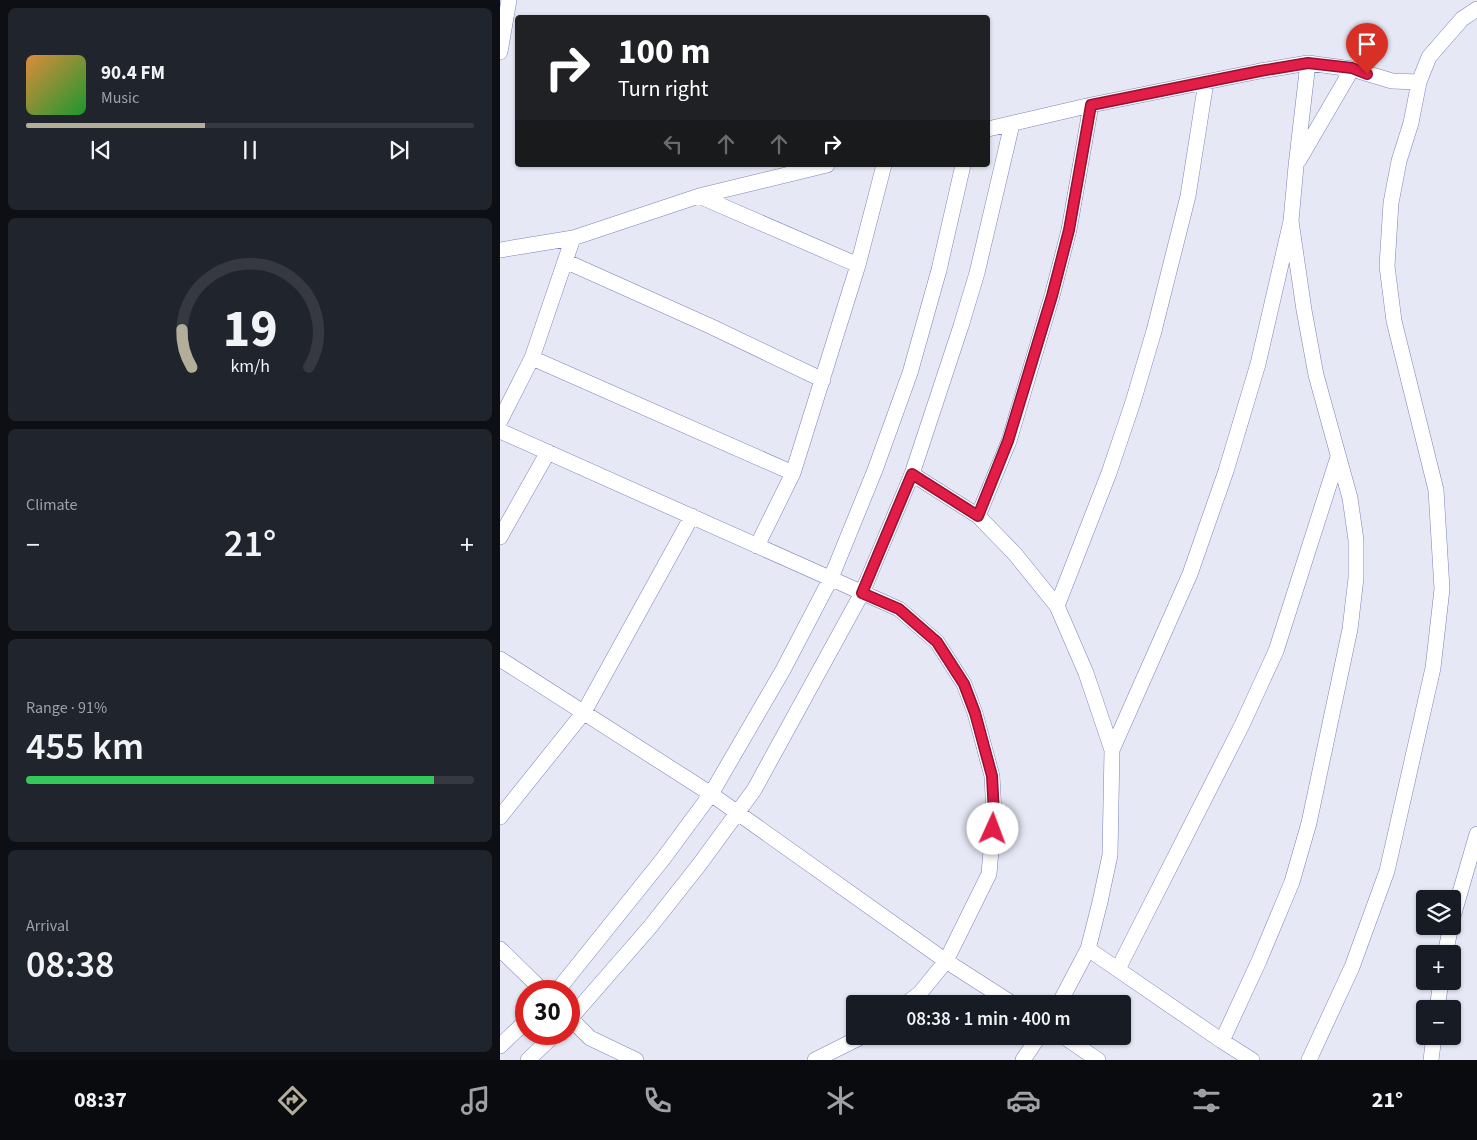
<!DOCTYPE html>
<meta charset="utf-8">
<style>
:root{--surface:#171b24;--page:#20242c;--text:#f1f3f6;--muted:#9ea1a6;--line:#363941;--accent:#b2ae99}
body{margin:0;font-family:"Source Sans 3",sans-serif;background:var(--page);color:var(--text);height:100vh;display:flex;flex-direction:column;font-size:19px;white-space:nowrap}
*{box-sizing:border-box;margin:0}
p{font-size:16px;color:var(--muted)}
.icon{flex:none;width:28px;height:28px;fill:none;stroke:currentColor;stroke-width:2;stroke-linecap:round;stroke-linejoin:round}
.map{position:relative;flex:1;overflow:hidden}
.sheet{display:flex;flex-direction:column;gap:8px;padding:8px;background:#0d0f14;width:500px}
.sheet>*{flex:none}
.guide{position:absolute;left:15px;top:15px;width:475px;height:152px;border-radius:5px;box-shadow:0 1px 4px #0004;background:#202124;color:#fff;overflow:hidden}
.buttons{position:absolute;left:916px;top:890px;display:grid;gap:10px}
.buttons a{display:grid;place-items:center;width:45px;height:45px;border-radius:5px;background:var(--surface);box-shadow:0 1px 4px #0004;font-size:25px}
.speed{position:absolute;left:15px;top:980px;display:flex;gap:10px;font-size:25px;font-weight:700;text-align:center}
.speed>*{display:grid;place-content:center;width:65px;height:65px;border-radius:50%;background:var(--surface);box-shadow:0 1px 4px #0004;line-height:1}
.speed .limit{border:8px solid #d22;background:#fff;color:#111}
.pin{position:absolute;display:grid;place-items:center;width:42px;height:42px;color:#fff;margin:-51px -21px;border-radius:50% 50% 50% 0;rotate:-45deg;box-shadow:0 0 5px #0007}
.pin .icon{rotate:45deg}
.me{position:absolute;width:55px;margin:-28px;rotate:2deg;stroke-linejoin:round;filter:drop-shadow(0 0 4px #0008)}
.turn{display:flex;align-items:center;gap:18px;height:105px;padding:0 20px;font-size:22px}
.turn .icon{width:65px;height:65px;stroke-width:2.5}
.turn b{display:block;font-size:35px;line-height:42px}
.lanes{display:flex;align-items:center;height:48px;padding:0 20px;background:#0003;justify-content:center;gap:25px;direction:ltr}
.lanes .off{opacity:.35}
.big{font-size:38px;font-weight:600;line-height:1.1}
.sheet .tile{flex:1;display:flex;flex-direction:column;justify-content:center;gap:8px;min-width:0;padding:0 18px;border-radius:8px;background:var(--page)}
.sheet .dial{align-items:center;gap:0}
.dial svg{height:130px;overflow:visible;fill:none;stroke:var(--line);stroke-width:7;stroke-linecap:round;text-anchor:middle}
.dial text{fill:var(--text);stroke:none}
.song{display:flex;align-items:center;gap:15px}
.cover{width:60px;height:60px;border-radius:8px;background:linear-gradient(135deg,hsl(30 70% 55%),hsl(130 70% 35%))}
.played{height:5px;border-radius:2px;background:linear-gradient(90deg,var(--accent) 40%,var(--line) 40%)}
.keys{display:flex;justify-content:space-around;direction:ltr}
.heat{display:flex;justify-content:space-between;align-items:center;font-size:28px;direction:ltr}
.charge{height:8px;border-radius:4px;background:linear-gradient(90deg,#34c759 91%,var(--line) 0)}
.trip{position:absolute;left:346px;top:995px;width:285px;height:50px;border-radius:5px;background:var(--surface);box-shadow:0 1px 4px #0004;font-weight:600;line-height:50px;text-align:center}
.tab-bar{display:flex;height:80px;justify-content:space-around;align-items:center;background:#090b0e;color:var(--muted)}
.tab-bar .icon{width:35px;height:35px}
.tab-bar .selected{color:var(--accent)}
.tab-bar b{font-size:22px;color:var(--text)}
main{display:flex;flex:1;min-height:0}
.map>svg:first-child{display:block}
.lines{fill:none;stroke-linecap:round;stroke-linejoin:round}
.minor-casing{stroke:#7b83bd;stroke-width:16}
.minor{stroke:#fff;stroke-width:15}
.route-casing{stroke:#92132f;stroke-width:12}
.route{stroke:#e11d48;stroke-width:9}
</style>
<main>
<section class="sheet">
<div class="tile">
<div class="song"><i class="cover"></i><div><b>90.4 FM</b><p>Music</p></div></div>
<div class="played"></div>
<div class="keys"><svg class="icon" aria-label="previous" viewBox="0 0 24 24"><path d="M18 5L8 12l10 7zM5 5v14"/></svg><svg class="icon" aria-label="pause" viewBox="0 0 24 24"><path d="M8 5v14M16 5v14"/></svg><svg class="icon" aria-label="next" viewBox="0 0 24 24"><path d="M6 5l10 7-10 7zM19 5v14"/></svg></div>
</div>
<div class="tile dial"><svg viewBox="0 0 100 80">
<path d="M14 69A42 42 0 1 1 86 69"/>
<path d="M14 69A42 42 0 0 1 8 46" stroke="#b2ae99"/>
<text x="50" y="56" font-size="32" font-weight="700">19</text>
<text x="50" y="72" font-size="11">km/h</text>
</svg></div>
<div class="tile"><p>Climate</p>
<div class="heat"><a>−</a><b class="big">21°</b><a>+</a></div>
</div>
<div class="tile"><p>Range · 91%</p><b class="big">455 km</b><div class="charge"></div></div>
<div class="tile"><p>Arrival</p><b class="big">08:38</b></div>
</section>
<div class="map">
<svg width="977" height="1060" viewBox="0 0 977 1060">
<rect width="100%" height="100%" fill="#e6e9f5"/>
<g class="lines">
<g class="minor-casing">
<path id="minor" d="M0 52 9 0
M919 82 929 57 962 19 977 9
M488 129 591 105 760 71 808 63 852 69 892 81 919 82 911 123 899 161 891 203 887 266 894 321 936 490 942 589 933 668 887 871 852 967 809 1060
M799 160 852 69
M199 196 358 265
M0 250 73 238 199 196 327 165
M65 261 210 326 323 380
M32 358 293 473
M0 421 32 358 73 238
M0 431 399 609 437 642 464 684 475 713 492 776 494 814 489 874 446 961 420 993 406 1004
M412 474 478 516 515 554 557 606 586 673 612 750 610 855 600 902 588 949 559 1004
M478 516 509 441 552 296 569 230 591 105
M0 537 48 452
M257 546 293 473 358 265 384 165
M557 606 609 473 633 402 654 331 688 196 706 82
M0 659 211 794 446 961 513 1004
M612 750 690 574 726 471 758 364 791 221 796 166 808 63
M0 817 84 712 192 516
M952 920 977 834
M0 949 43 991
M588 949 722 1041 752 1060
M945 954 951 926
M618 969 742 725 776 651 838 457
M57 991 163 859 211 794 283 670 331 578 375 470 410 373 439 270 463 165
M937 1009 941 981
M69 1017 90 1038 136 1060
M69 1020 150 927 199 865 254 790 362 593 412 474 461 326 477 273 512 124
M563 1036 598 1060
M722 1041 759 961 792 882 809 823 850 629 856 578V540L850 498 816 375 804 310 791 221
M0 1046 26 1021
M28 1060 55 1034
M315 1060 363 1036
M523 1060 539 1036
M931 1060 934 1036"/>
</g>
<use href="#minor" class="minor"/>
</g>
<g class="lines">
<g class="route-casing">
<path id="route" d="M493 829 494 814 492 776 475 713 464 684 437 642 399 609 362 593 412 474 478 516 508 441 552 296 569 230 591 105 760 71 808 63 852 68 867 74"/>
</g>
<use href="#route" class="route"/>
</g>
</svg>
<div class="buttons">
<a><svg class="icon" aria-label="layers" viewBox="0 0 24 24"><path d="M12 4l9 5-9 5-9-5zM3 14l9 5 9-5"/></svg></a>
<a>+</a>
<a>−</a>
</div>
<div class="speed"><div class="limit">30</div></div>
<div class="pin" style="left:867px;top:74px;background:#d93025"><svg class="icon" aria-label="arrive" viewBox="0 0 24 24"><path d="M6 21V4h12l-3 4 3 4H6"/></svg></div>
<svg class="me" style="left:493px;top:829px" viewBox="-20 -20 40 40"><circle r="19" fill="#fff"/><path d="M0-13L10 11 0 6-10 11z" fill="#e11d48"/></svg>
<div class="trip">08:38 · 1 min · 400 m</div>
<div class="guide">
<div class="turn"><svg class="icon" aria-label="right" viewBox="0 0 24 24"><path d="M7 20v-9h11M14 6l5 5-5 5"/></svg><div><b>100 m</b>Turn right</div></div>
<div class="lanes"><svg class="icon off" aria-label="left" viewBox="0 0 24 24"><path d="M17 20v-9H6M10 6l-5 5 5 5"/></svg><svg class="icon off" aria-label="ahead" viewBox="0 0 24 24"><path d="M12 20V5M6 11l6-6 6 6"/></svg><svg class="icon off" aria-label="ahead" viewBox="0 0 24 24"><path d="M12 20V5M6 11l6-6 6 6"/></svg><svg class="icon" aria-label="right" viewBox="0 0 24 24"><path d="M7 20v-9h11M14 6l5 5-5 5"/></svg></div>
</div>
</div>
</main>
<nav class="tab-bar">
<b>08:37</b>
<svg class="icon selected" aria-label="directions" viewBox="0 0 24 24"><path d="M12 3l9 9-9 9-9-9zM9 14v-3h6M13 9l2 2-2 2"/></svg>
<svg class="icon" aria-label="music" viewBox="0 0 24 24"><path d="M9 18V5l10-2v13"/><circle cx="6" cy="18" r="3"/><circle cx="16" cy="16" r="3"/></svg>
<svg class="icon" aria-label="phone" viewBox="0 0 24 24"><path d="M5 4h4l2 5-3 2q2 4 5 5l2-3 5 2v4C11 20 4 13 5 4z"/></svg>
<svg class="icon" aria-label="climate" viewBox="0 0 24 24"><path d="M12 3v18M4 7l16 10M4 17L20 7"/></svg>
<svg class="icon" aria-label="car" viewBox="0 0 24 24"><path d="M5 17H2v-5l4-1 3-4h7l3 4 3 1v5h-3M9 17h6M6 11h13"/><circle cx="7" cy="17" r="2"/><circle cx="17" cy="17" r="2"/></svg>
<svg class="icon" aria-label="filters" viewBox="0 0 24 24"><path d="M4 7h16M4 17h16"/><circle cx="9" cy="7" r="2"/><circle cx="15" cy="17" r="2"/></svg>
<b>21°</b>
</nav>
